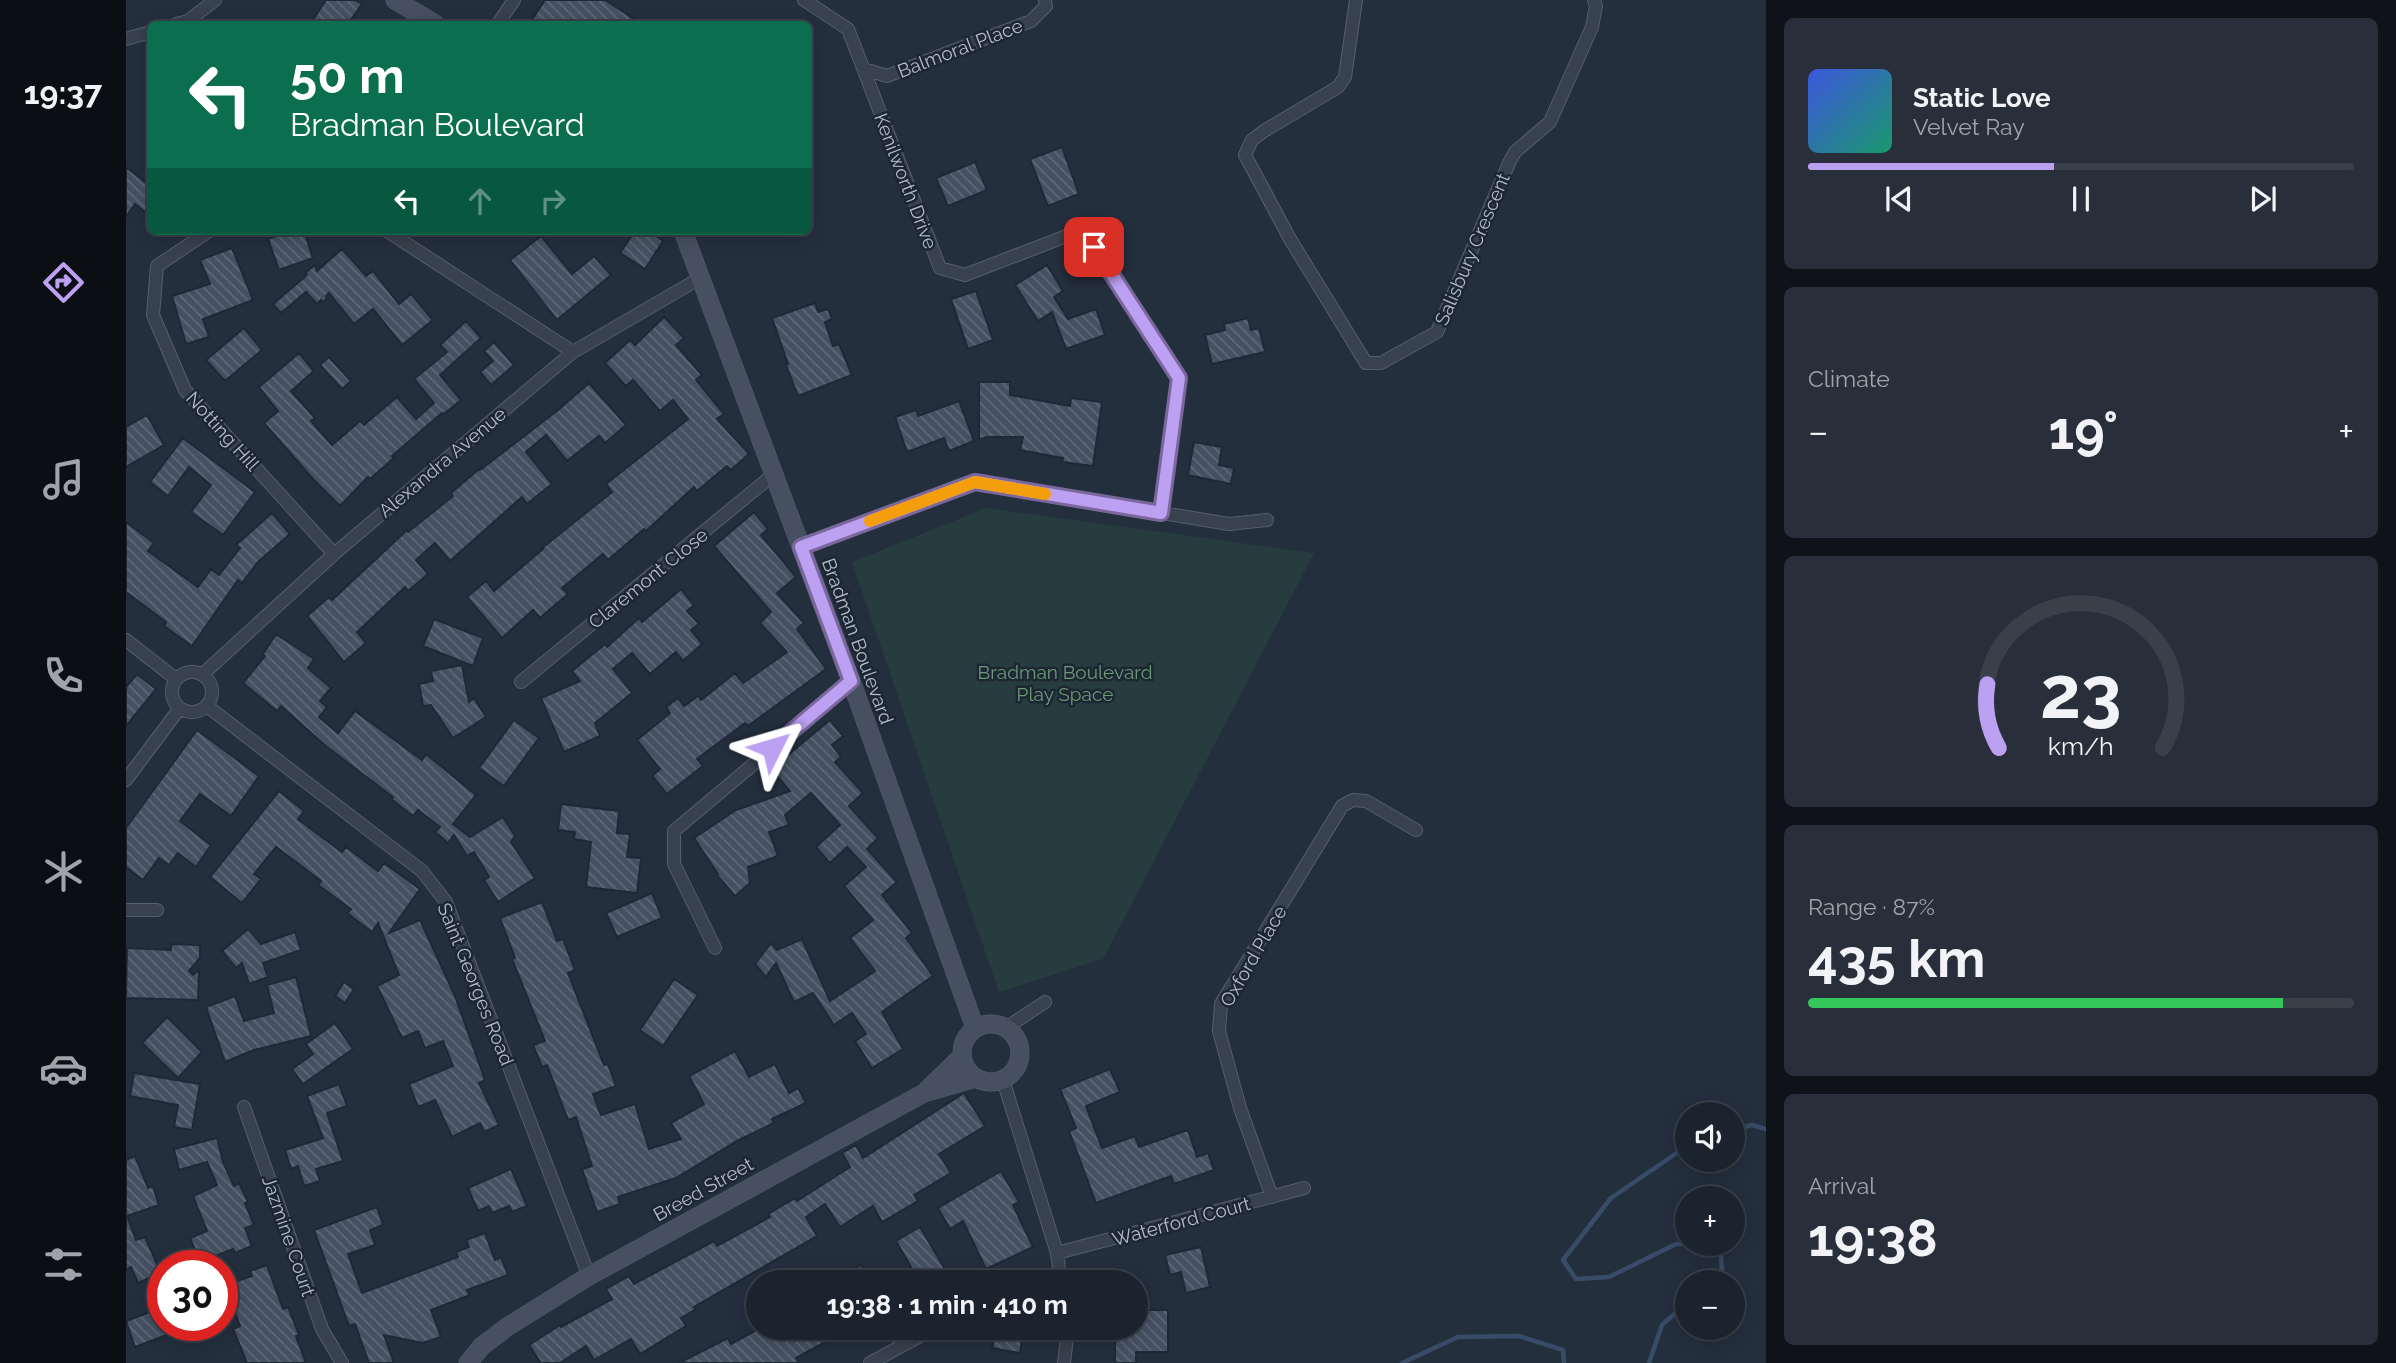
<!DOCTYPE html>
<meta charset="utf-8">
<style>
:root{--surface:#1b232e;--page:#282f3a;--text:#f1f3f6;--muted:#a0a4aa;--line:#39404a;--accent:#bca0f2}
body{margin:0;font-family:Raleway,sans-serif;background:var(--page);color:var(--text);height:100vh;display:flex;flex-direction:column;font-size:26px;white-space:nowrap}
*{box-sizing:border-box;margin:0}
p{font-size:23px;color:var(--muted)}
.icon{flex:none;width:38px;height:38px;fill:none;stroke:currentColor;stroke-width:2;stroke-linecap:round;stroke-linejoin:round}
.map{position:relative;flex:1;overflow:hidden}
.panel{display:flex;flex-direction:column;gap:18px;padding:18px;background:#0f1319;width:630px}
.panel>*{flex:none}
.top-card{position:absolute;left:21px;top:21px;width:665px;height:214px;border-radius:10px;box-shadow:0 4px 18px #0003,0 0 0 2px var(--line);background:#0b6e4f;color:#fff;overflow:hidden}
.tools{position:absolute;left:1549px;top:1102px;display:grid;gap:14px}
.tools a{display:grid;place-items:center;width:70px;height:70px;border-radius:50%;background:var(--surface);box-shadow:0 4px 18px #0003,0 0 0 2px var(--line);font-size:35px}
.speed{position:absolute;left:21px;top:1250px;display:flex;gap:14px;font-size:35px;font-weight:700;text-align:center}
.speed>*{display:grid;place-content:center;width:91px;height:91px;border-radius:50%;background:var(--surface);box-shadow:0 4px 18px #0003,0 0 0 2px var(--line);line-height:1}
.speed .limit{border:10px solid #d22;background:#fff;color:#111}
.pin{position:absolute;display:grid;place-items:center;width:60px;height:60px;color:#fff;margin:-30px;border-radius:14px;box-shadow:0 4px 10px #0006}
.me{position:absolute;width:77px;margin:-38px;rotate:50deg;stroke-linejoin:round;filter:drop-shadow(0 0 5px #0008)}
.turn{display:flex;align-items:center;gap:24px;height:147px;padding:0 28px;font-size:32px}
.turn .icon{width:91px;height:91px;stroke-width:2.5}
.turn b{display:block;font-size:49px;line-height:60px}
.lanes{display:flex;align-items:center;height:66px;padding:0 28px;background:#0003;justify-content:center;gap:35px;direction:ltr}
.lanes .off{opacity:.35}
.big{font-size:52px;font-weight:700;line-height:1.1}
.panel .card{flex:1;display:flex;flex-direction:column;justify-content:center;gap:10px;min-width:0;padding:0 24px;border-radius:10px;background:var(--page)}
.panel .dial{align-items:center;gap:0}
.dial svg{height:182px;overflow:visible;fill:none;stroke:var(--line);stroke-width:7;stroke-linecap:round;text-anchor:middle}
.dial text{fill:var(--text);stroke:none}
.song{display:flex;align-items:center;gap:21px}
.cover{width:84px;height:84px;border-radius:10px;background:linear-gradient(135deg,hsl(230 70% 55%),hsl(160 70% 35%))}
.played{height:7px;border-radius:4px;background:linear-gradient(90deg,var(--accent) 45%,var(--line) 45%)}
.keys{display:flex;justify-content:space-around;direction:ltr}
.heat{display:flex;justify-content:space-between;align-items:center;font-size:38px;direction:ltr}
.charge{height:10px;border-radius:5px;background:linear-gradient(90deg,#34c759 87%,var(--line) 0)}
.trip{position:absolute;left:620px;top:1270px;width:402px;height:70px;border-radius:35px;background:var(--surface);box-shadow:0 4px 18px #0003,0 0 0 2px var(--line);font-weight:700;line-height:70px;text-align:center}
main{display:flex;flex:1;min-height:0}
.dock{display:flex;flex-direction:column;width:126px;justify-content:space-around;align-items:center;background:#0b0e12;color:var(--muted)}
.dock .icon{width:49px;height:49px}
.dock .selected{color:var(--accent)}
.dock b{font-size:32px;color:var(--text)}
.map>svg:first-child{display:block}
.green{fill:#263c3f}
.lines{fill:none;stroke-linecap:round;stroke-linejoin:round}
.stream{stroke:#394c67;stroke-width:4.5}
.building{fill:url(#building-back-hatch);stroke:#1f2835;stroke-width:2}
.street-casing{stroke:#565f6c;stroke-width:14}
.secondary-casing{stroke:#565f6c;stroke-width:19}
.street{stroke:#38414e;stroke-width:12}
.secondary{stroke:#465061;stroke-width:18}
.route-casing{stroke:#7a689d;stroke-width:18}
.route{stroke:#bca0f2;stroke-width:12}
.slow{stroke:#f59e0b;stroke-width:12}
.labels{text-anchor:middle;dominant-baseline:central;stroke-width:5;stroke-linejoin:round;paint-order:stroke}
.street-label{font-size:19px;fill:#b4bcc9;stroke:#1d2633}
.park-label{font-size:19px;fill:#6b9a76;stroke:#1d2633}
</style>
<main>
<nav class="dock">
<b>19:37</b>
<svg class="icon selected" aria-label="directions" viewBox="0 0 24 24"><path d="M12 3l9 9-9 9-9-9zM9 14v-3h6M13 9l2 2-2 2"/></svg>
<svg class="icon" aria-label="music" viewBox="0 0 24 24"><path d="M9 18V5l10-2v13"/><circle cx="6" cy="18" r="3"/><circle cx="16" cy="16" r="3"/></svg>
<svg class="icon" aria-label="phone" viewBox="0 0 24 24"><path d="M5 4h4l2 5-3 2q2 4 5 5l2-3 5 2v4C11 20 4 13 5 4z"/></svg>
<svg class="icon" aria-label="climate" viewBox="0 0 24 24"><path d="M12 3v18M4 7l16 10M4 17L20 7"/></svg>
<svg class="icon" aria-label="car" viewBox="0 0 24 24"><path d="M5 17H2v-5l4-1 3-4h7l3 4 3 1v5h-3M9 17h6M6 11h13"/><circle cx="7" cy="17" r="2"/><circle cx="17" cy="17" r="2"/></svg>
<svg class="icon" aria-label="filters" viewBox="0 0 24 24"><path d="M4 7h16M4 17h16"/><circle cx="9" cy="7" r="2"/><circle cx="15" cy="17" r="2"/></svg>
</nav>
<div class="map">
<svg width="1640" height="1363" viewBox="0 0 1640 1363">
<defs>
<pattern id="building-back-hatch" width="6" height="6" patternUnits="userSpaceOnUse" patternTransform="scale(1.75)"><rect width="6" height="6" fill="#455162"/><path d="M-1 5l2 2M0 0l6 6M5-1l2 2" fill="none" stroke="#5d6877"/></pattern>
</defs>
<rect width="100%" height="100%" fill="#242f3e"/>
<path class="green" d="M860 508 1188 553 977 959 873 992 726 562Z"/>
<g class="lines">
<path class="stream" d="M1606 1130 1626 1125 1640 1129
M1561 1146 1485 1198 1437 1260 1450 1279 1483 1277 1550 1244H1561
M1583 1283 1596 1271 1594 1244
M1276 1363 1332 1337 1393 1336 1437 1350 1438 1363
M1523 1363 1536 1325 1561 1303"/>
</g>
<path class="building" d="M200 0H229L236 4 222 24H184Z
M419 0H479L516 24H403Z
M936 147 953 194 922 206 904 159Z
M849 162 861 190 822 206 810 178Z
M0 167 24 186V216L9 204 0 217Z
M165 231H178L187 258 153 270 142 239Z
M509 231H523L537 241 519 269 494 253Z
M415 236 446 274 468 256 485 275 431 320 384 260Z
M106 248 127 300 77 319 83 337 60 344 46 296 84 284 74 260Z
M216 249 240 276 247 271 273 304 285 294 307 320 276 345 247 309 228 324 203 293 200 296 201 299 196 302 195 300 191 304 180 292 155 313 147 304 181 275 179 273 189 265 191 271Z
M921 265 937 291 928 297 942 319 970 309 979 335 940 349 926 312 912 321 889 285Z
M850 291 867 340 842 349 825 299Z
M689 303 692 312 702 309 706 319 699 322 707 346 713 344 726 375 672 396 660 365 662 364 646 318Z
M538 317 558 338 550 345 576 375 570 380 598 414 591 419 623 454 605 470 601 466 571 491 568 487 520 531 518 529 482 560 477 554 436 588 442 594 414 618 407 610 376 638 341 597 360 581 368 591 417 549 416 548 486 492 480 484 562 419 547 400 534 411 507 380 500 386 479 363 504 340 509 345Z
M1122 318 1125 330 1133 328 1139 352 1086 364 1079 335 1099 330 1098 324Z
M340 321 355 338 314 375 335 400 318 414 316 413 266 456 268 458 244 479 242 477 214 506 187 479 138 423 152 411 133 387 173 353 188 371 165 391 189 418 185 421 206 445 234 421 238 425 271 397 290 419 308 403 288 379 321 352 314 345Z
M118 328 136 350 99 381 80 360Z
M368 342 388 365 365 385 354 372 367 361 358 351Z
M203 357 225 381 216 389 194 365Z
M853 382H884V395L944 406 945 398 976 402 967 466 936 462 937 458 894 450 897 437H861L853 440Z
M463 383 500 425 479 443 473 436 441 461 420 435 400 452 426 484 401 504 396 497 324 561 309 543 290 560 302 574 282 591 279 587 231 632 240 643 218 662 181 616 203 597 206 600 281 530 282 532 327 496 325 493 353 469 354 470 432 410Z
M833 401 848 441 823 451 818 438 781 452 769 417 790 410 792 416Z
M21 415 38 445 0 467V427Z
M57 438 129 492 97 535 65 512 85 485 63 467 42 496 24 482Z
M1068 442 1096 447 1093 465 1108 468 1105 484 1062 475Z
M628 512 642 529 635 535 670 577 651 593 678 623 671 629 700 669 622 726 619 723 571 759 577 766 541 794 526 776 534 769 511 740 544 713 540 707 552 698 558 706 572 696 575 700 609 673 617 683 661 652 634 623 645 612 588 546Z
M146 513 164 534 132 562 116 583 112 580 66 646 38 626 40 622 0 592V522L28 543 22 551 72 587 85 569 93 575 114 548 110 545Z
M555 589 568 605 561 611 573 624 565 630 576 644 557 661 550 652 524 674 506 653 487 669 506 693 469 723 474 736 438 752 415 698 454 681 446 671 479 644 481 647 513 618 516 622Z
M308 619 357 638 347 666 297 646Z
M150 634 188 659 182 668 205 688 194 701 201 707 193 717 212 733 229 711 296 760 300 754 350 795 327 824 344 837 377 817 389 836 385 842 409 878 372 902 358 880 363 877 348 852 341 856 328 835 322 843 309 832 314 827 292 810 287 816 265 799 267 797 201 747 155 706 151 711 117 683 139 656 137 654Z
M336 665 343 702 348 698 360 717 327 738 305 705 297 706 293 684 307 681 305 671Z
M11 674 30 689 0 726V687Z
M388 720 413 738 378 786 353 768Z
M704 720 717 736 706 745 715 757 709 762 737 793 723 806 752 838 741 849 771 882 756 895 786 933 780 938 807 976 756 1012 777 1049 746 1068 729 1041 740 1034 726 1013 708 1025 687 993 668 1002 650 963 640 977 629 964 645 943 651 950 676 939 704 1001 749 971 724 938 747 920 718 886 740 867 721 847 704 863 690 847 714 825 685 793 659 815 663 825 643 832 652 856 622 867 624 883 609 896 591 875 592 874 568 838 610 810 664 791 645 769Z
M71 730 133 776 105 816 74 794 54 821 85 845 70 867 52 853 43 865 33 858 17 880 0 867V828Z
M153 791 178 811 172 819 216 852 220 847 252 871 258 863 294 889 263 933 294 920 329 996 359 1080 353 1083 373 1125 358 1132 354 1123 326 1137 309 1100 292 1107 283 1084 327 1066 317 1041 299 1048 292 1031 276 1038 251 986 273 975 252 923 246 932 221 913 225 909 192 885 195 881 150 847 128 874 135 879 116 903 84 877Z
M435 804 493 811 491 833 504 834 501 857 515 858 511 893 460 887 465 842 448 839 449 832 432 830Z
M526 893 536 918 491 937 480 913Z
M416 902 431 941 437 939 449 970 442 973 478 1065 482 1064 490 1086 467 1094 475 1115 509 1104 523 1149 555 1139 545 1123 578 1104 563 1076 609 1051 623 1077 649 1064 663 1093 672 1088 680 1103 646 1119 648 1123 611 1141 550 1178 492 1197 494 1204 471 1212 456 1169 466 1166 450 1117 442 1120 421 1065 416 1067 407 1045 419 1041 386 959 389 958 374 918Z
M122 929 135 944 169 932 175 950 137 963 142 977 123 984 116 963 110 968 96 951Z
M45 944 74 945V958L63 971 67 975 73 970 72 1000 0 998 1 948 45 950Z
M170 977 185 1036 128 1050 99 1062 80 1007 109 996 118 1021 148 1013 141 985Z
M548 979 572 995 537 1046 514 1030Z
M218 982 228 989 219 1003 209 996Z
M41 1017 76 1052 52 1078 16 1043Z
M209 1023 227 1049 177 1084 166 1069 187 1054 180 1044Z
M984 1069 994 1092 960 1106 976 1148 1009 1136 1013 1147 1062 1130 1071 1157 1082 1153 1088 1170 1048 1184 1045 1176 970 1203 943 1131 950 1128 934 1089Z
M8 1073 74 1084 66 1130 48 1127 52 1105 4 1096Z
M213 1084 221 1106 201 1113 217 1161 190 1169 194 1181 178 1186 172 1166 165 1169 159 1150 197 1138 181 1096Z
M838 1093 859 1126 813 1154 825 1173 788 1195 792 1201 756 1222 747 1206 714 1227 699 1204 680 1217 691 1236 568 1307 570 1309 555 1318 560 1326 514 1354 505 1339 468 1360 460 1346 434 1363H415L403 1345 434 1325 435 1327 486 1299 480 1289 503 1276 508 1284 588 1241 591 1246 644 1217 642 1214 669 1198 671 1201 724 1167 716 1153 730 1145 737 1158Z
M91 1138 97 1162 108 1186 113 1183 122 1202 119 1203 128 1225 119 1228 126 1246 109 1253 107 1249 74 1262 64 1238 81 1231 67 1196 91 1185 81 1162 53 1170 48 1149Z
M9 1156 22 1188 27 1186 33 1205 1 1216 10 1240 19 1237 35 1273 12 1283 5 1267 0 1270V1160Z
M385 1169 401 1206 386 1212 383 1206 366 1213 363 1206 352 1211 342 1188Z
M875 1171 893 1202 887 1205 907 1247 860 1269 837 1221 824 1229 812 1208Z
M251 1207 257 1225 244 1230 249 1245 222 1254 236 1293 332 1257 330 1252 343 1247 340 1240 359 1233 369 1260 375 1257 382 1275 341 1290 344 1295 305 1310 315 1337 297 1343 258 1335 268 1363H243L229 1324 223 1326 188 1230Z
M794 1227 819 1269 796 1283H779L774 1274 785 1267 770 1241Z
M1075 1247 1084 1287 1060 1293 1055 1272 1044 1275 1039 1255Z
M141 1265 157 1309 162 1307 173 1335 170 1336 180 1363H121L107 1329 114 1326 99 1285 126 1276 124 1271Z
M735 1265 745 1283H699Z
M37 1307V1325L65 1326 9 1347 0 1321Z
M1010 1310H1042V1352H1010V1363H989V1328H1010Z
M634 1328H725L670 1358 673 1363H553L602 1338 605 1344Z
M870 1328H898L894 1353 866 1348Z"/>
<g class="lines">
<g class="street-casing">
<path id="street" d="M678 0 722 29 814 268 839 275 943 235 961 241 968 247 1053 378 1036 513
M1230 0 1219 77 1212 87 1138 131 1126 140 1119 155 1164 239 1240 363H1255L1311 332 1383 163 1389 152 1424 122 1466 27 1470 6 1468 0
M50 24 62 21 89 0
M372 24 388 0
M0 39 24 32
M738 69 761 76 905 21 920 6 919 0
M83 231 31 266 27 315 59 390 208 554
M261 231 447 352
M675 547 849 482 1103 524 1141 520
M0 640 50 679
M46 692a20 20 0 1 1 40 0a20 20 0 1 1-40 0Z
M77 674 208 554 447 352 576 277
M395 682 648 474
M81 706 296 871 320 902 463 1276
M0 780 54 708
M0 910H31
M589 948 548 864V831L725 682
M880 1028 919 1002
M877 1080 931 1253 935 1283
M118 1107 196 1329 216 1363
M1146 1197 1114 1108 1093 1031 1095 1004 1216 806 1227 800 1240 801 1290 830
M931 1253 1178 1188
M744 1363 809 1328
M938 1363 941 1338 940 1328"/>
</g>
<g class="secondary-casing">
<path id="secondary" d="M269 0 309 24
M557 231 728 689 849 1028
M836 1053a29 29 0 1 1 58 0a29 29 0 1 1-58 0Z
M802 1092 850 1078
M342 1363 356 1346 381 1327 463 1276 798 1093 836 1056"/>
</g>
<use href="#street" class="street"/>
<use href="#secondary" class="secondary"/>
</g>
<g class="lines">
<g class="route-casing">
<path id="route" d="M646 748 725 681 675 547 849 482 1035 513 1053 378 968 247"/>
</g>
<use href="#route" class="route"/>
<path class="slow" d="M744 521 849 482 919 494"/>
</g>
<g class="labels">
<g class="street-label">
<text transform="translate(834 48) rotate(-21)">Balmoral Place</text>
<text transform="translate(780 181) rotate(69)">Kenilworth Drive</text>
<text transform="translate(1346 249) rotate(-67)">Salisbury Crescent</text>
<text transform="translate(97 431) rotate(48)">Notting Hill</text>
<text transform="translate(316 462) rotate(-40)">Alexandra Avenue</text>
<text transform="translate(522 578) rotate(-39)">Claremont Close</text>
<text transform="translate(732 641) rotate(70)">Bradman Boulevard</text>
<text transform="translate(1127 956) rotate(-60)">Oxford Place</text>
<text transform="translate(350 984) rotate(68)">Saint Georges Road</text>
<text transform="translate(577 1189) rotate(-29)">Breed Street</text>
<text transform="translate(1055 1221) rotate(-15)">Waterford Court</text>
<text transform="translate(163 1236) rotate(71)">Jazmine Court</text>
</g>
<g class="park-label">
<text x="939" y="672">Bradman Boulevard<tspan x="939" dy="22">Play Space</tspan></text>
</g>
</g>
</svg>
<div class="tools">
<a><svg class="icon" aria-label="sound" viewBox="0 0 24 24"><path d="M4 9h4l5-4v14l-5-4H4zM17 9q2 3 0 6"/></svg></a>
<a>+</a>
<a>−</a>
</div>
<div class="speed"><div class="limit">30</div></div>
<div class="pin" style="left:968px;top:247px;background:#d93025"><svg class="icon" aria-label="arrive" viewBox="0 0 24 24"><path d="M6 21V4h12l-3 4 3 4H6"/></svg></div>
<svg class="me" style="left:646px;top:748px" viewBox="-20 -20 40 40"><path d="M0-17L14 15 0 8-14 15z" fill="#bca0f2" stroke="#fff" stroke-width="4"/></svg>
<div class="trip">19:38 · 1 min · 410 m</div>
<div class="top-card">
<div class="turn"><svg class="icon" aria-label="left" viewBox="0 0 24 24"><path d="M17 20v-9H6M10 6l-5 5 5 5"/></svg><div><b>50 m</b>Bradman Boulevard</div></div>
<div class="lanes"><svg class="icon" aria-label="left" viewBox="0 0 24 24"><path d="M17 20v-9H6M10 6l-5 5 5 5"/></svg><svg class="icon off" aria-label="ahead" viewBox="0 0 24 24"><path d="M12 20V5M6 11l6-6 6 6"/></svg><svg class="icon off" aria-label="right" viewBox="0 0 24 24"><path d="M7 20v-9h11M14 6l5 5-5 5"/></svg></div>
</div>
</div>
<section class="panel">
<div class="card">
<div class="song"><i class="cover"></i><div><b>Static Love</b><p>Velvet Ray</p></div></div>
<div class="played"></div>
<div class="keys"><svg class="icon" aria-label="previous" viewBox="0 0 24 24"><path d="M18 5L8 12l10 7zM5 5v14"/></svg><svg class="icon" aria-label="pause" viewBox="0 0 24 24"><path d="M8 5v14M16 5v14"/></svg><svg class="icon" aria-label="next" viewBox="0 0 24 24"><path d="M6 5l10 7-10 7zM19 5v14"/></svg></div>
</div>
<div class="card"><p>Climate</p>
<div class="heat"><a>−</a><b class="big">19°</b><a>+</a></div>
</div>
<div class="card dial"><svg viewBox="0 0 100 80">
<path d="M14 69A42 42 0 1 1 86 69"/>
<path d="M14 69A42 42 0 0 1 9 41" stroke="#bca0f2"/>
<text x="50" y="56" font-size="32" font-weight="700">23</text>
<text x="50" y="72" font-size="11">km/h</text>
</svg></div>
<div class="card"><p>Range · 87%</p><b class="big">435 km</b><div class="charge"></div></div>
<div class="card"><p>Arrival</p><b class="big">19:38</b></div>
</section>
</main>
